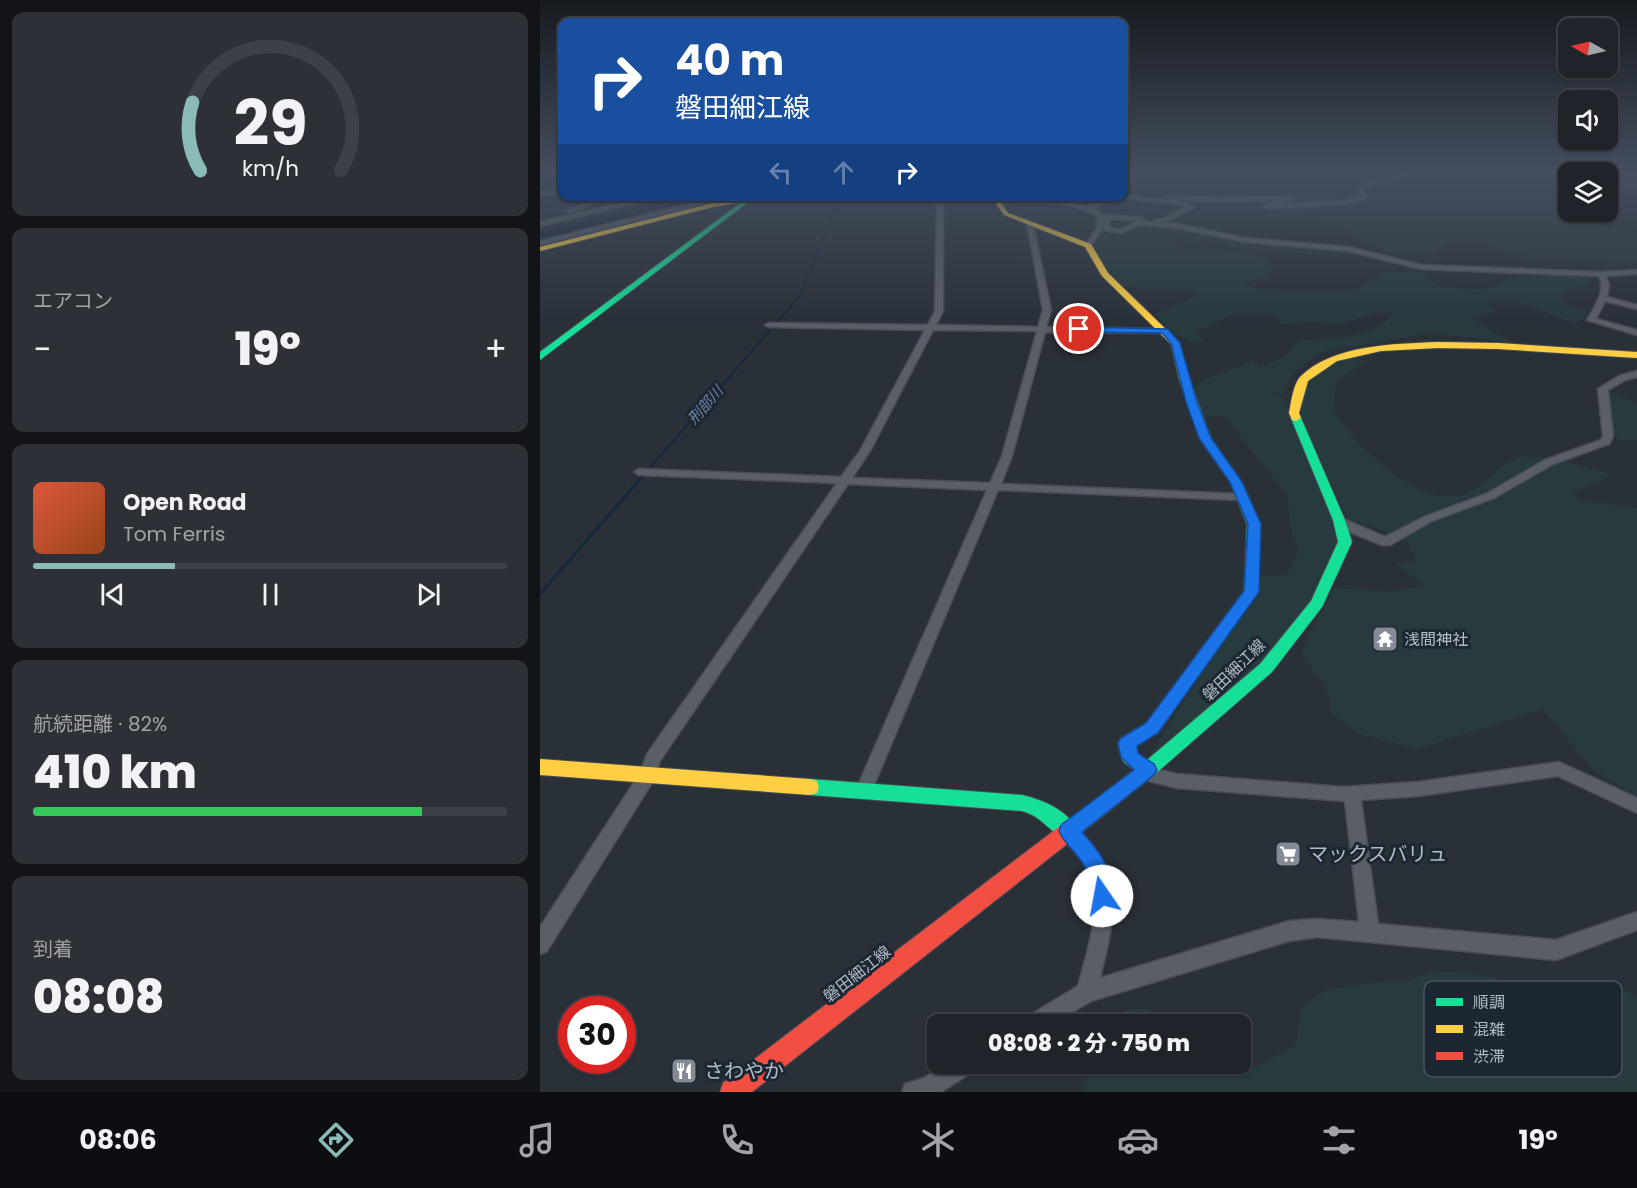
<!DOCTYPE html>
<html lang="ja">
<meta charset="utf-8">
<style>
:root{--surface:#20242a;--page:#2d3036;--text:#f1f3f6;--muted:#a2a4a8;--line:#3d4147;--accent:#8bbbb9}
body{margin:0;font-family:Poppins,"Noto Sans JP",sans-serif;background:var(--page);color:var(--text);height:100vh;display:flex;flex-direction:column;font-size:22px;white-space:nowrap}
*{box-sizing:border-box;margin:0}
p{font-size:20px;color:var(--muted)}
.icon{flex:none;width:33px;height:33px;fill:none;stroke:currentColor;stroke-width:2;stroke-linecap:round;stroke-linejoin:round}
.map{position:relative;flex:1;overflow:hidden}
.drawer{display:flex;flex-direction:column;gap:12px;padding:12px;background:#121417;width:540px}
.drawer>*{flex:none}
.banner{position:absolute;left:18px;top:18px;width:570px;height:183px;border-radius:12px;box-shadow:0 2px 4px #0004,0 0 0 2px var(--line);background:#1a4fa0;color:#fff;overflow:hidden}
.needle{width:39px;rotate:278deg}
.buttons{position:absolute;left:1018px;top:18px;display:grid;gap:12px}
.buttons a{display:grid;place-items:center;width:60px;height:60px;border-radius:12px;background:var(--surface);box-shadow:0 2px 4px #0004,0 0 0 2px var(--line);font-size:30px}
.speed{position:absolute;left:18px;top:996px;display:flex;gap:12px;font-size:30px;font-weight:700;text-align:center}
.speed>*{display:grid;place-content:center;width:78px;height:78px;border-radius:50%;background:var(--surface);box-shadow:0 2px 4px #0004,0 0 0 2px var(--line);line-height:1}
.speed .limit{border:9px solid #d22;background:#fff;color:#111}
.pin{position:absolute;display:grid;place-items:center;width:51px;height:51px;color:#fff;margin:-26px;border:3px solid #fff;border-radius:50%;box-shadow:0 2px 6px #0007}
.me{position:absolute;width:66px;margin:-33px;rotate:348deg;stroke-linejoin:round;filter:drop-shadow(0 0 4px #0008)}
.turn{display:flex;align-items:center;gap:21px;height:126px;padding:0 18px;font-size:27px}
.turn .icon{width:78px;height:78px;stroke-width:2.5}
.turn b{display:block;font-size:42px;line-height:51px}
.lanes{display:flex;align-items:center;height:57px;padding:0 18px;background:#0003;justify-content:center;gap:30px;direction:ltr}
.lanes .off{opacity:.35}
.big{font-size:45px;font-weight:800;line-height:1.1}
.drawer .widget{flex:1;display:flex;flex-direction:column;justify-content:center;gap:9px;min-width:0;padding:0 21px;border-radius:12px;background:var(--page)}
.drawer .dial{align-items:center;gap:0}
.dial svg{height:156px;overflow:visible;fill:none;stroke:var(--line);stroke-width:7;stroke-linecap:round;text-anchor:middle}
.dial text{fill:var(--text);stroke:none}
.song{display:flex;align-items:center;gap:18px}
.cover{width:72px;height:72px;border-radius:9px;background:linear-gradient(135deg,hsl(10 70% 55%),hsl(20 70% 35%))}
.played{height:6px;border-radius:3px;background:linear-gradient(90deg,var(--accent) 30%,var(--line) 30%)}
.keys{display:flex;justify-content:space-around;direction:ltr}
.heat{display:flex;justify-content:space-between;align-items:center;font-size:33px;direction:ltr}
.charge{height:9px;border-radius:4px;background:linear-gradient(90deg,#34c759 82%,var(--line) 0)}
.trip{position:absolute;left:387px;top:1014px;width:324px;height:60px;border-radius:12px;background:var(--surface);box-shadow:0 2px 4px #0004,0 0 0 2px var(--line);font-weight:800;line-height:60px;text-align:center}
.menu{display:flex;height:96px;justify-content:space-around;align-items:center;background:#0d0e11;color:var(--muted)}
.menu .icon{width:42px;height:42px}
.menu .selected{color:var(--accent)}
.menu b{font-size:27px;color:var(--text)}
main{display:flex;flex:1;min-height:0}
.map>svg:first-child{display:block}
.green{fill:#273a3e}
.water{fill:#19273c}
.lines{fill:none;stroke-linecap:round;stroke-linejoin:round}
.stream-far2{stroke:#19273c;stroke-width:1.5}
.stream-far1{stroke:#19273c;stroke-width:2}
.stream{stroke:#19273c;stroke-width:3}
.river{fill:#19273c;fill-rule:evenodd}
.street-casing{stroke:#484c55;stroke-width:3}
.fast-casing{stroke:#484c55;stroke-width:2}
.slow-casing{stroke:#484c55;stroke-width:2}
.jam-casing{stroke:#484c55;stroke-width:2}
.street{fill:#5a5e66;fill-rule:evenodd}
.fast{fill:#16e098;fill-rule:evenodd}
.slow{fill:#ffcf43;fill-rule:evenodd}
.jam{fill:#f24e42;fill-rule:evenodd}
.route{fill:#1a73e8;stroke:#114b97;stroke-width:1.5}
.labels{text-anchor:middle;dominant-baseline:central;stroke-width:6;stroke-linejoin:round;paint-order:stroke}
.far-water-label{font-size:15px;font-style:italic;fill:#6d86a8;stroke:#1d2633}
.poi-label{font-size:16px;fill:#b4bcc9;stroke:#1d2633;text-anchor:start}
.street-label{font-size:16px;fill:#b4bcc9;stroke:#1d2633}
.near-poi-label{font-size:20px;fill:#b4bcc9;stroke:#1d2633;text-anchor:start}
.key{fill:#1d2633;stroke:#4a5360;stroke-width:1.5}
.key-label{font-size:16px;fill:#b4bcc9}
</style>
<main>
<section class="drawer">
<div class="widget dial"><svg viewBox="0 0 100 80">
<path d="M14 69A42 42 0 1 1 86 69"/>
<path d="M14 69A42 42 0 0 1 10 34" stroke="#8bbbb9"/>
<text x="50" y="56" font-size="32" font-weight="700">29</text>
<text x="50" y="72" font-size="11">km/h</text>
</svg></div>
<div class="widget"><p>エアコン</p>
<div class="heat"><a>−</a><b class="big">19°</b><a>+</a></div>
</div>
<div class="widget">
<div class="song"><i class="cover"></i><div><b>Open Road</b><p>Tom Ferris</p></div></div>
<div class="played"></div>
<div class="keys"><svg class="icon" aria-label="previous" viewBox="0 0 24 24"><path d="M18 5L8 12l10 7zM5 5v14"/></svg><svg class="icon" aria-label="pause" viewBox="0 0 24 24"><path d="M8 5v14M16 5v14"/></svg><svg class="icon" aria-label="next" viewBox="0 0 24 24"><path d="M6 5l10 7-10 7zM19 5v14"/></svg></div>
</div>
<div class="widget"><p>航続距離 · 82%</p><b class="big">410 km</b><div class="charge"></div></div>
<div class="widget"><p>到着</p><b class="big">08:08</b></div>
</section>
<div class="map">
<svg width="1097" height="1092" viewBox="0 0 1097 1092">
<rect width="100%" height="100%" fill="#2a3038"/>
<path class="green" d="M0 170H22V188L0 193Z
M642 170H857L837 173 826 178 859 189 876 178H888L902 170H1042L1045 172 1018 171 1012 176 1029 181V212H1040L1031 217 1097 234V262L991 258 930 240 908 244 889 254 850 252 796 225 711 214 698 208 706 202 636 194 639 188 650 179 627 177Z
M586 225 629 226 693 241H741L803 247 888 265 885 267 849 264 815 255 788 256 701 248 643 238 632 241 637 244 636 247 709 253 732 261 729 274 732 279 715 280 702 285C714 291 801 293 814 290 824 287 832 278 843 275L841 272H882L898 287 936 289 951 288 977 277 1027 274 1051 277 1048 286 1022 292 1024 299 1021 304 1046 310 1044 320 1033 323 980 302H947L955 311 930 316 953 332 975 343 891 333 786 351C769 359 746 375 744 394L728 390 746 399 756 433 790 512 799 556 731 661 609 757 723 575H747L759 551 752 534 747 495 684 416 658 418 652 390 660 381 712 362 720 366C729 363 743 360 749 352 753 346 752 344 759 340 787 339 835 339 852 314L837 312 801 324 768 322 740 325 736 316C719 313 701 310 685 318 672 324 670 327 655 331L663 341C641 344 629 328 615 314L661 293 583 286 570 275 550 245 564 228Z
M805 357 827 361 796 381 793 411C818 446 881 514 930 492 948 484 957 465 977 458 993 452 1056 470 1075 474L1032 493 1039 500 1097 508V797L1050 767 1003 709 878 749 819 734 792 714 786 684 776 675 761 652 794 588 849 591 885 586 856 564 876 561 868 542 845 531 808 519 765 428 759 405 765 384Z
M1069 392 1097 403V440H1079L1072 435Z
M896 971 928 973 1036 993 1066 982 1097 996V1092H542L550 1064H634L664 1075 715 1067 756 1045 761 1008 786 990 836 982 866 981Z
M606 1008 623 1024H572L583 1011Z"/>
<path class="water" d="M143 197H153L148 198V200L179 197 0 240V232Z"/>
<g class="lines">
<path class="stream-far2" d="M216 346 260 296 300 196"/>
<path class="stream-far1" d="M107 471 217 345"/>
<path class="stream" d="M0 594 108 470"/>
<path class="river" d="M144 196H160L126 207 122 204Z"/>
<g class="street-casing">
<path id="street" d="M608 170H617L584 179V177Z
M878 170H888L831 184 823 189 827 198 806 204 728 209 722 206 740 200 679 202 632 199 650 204 653 208 628 221 617 222 614 220 625 218 646 206C625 200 602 204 582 196L584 194 604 198 623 199 631 195 679 198 753 196 756 198 736 205 806 200 822 196 817 188 827 182Z
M1042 170H1049L1051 172H1045Z
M1068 172H1097V176H1068Z
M1068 181 1097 183V187L1068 185Z
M22 188V192L0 196V192Z
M63 196H72L31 212 26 211Z
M112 196H124L0 226V222Z
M182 196H193L0 245V241Z
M407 196H414L403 203V311L396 325 498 327 503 310 487 224 490 222 493 224 511 310 506 327 624 329 628 331 624 333 505 332 472 456 461 484 701 494 707 497 701 500 458 490 332 790 330 795 324 797 318 795 316 790 447 490 308 484 120 761 113 781 7 951 0 954V927L100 773 107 754 297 483 99 475 94 472 99 469 301 477 320 451 385 330 229 327 225 325 229 323 388 325 395 311 397 202ZM393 330 497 331 462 456 450 483 312 478 330 451Z
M568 196H575L554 209 564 215 600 217 603 219 600 221 569 219 570 228 581 229 598 221 638 224 705 238 809 247 881 265 1061 272 1097 270V274L1066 276 1069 285 1067 297 1097 305V309L1065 301 1056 319 1097 330V335L1047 320C1055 306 1066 292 1059 276L881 269 809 251 705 242 638 228 599 225 582 233 564 230 565 219 562 229 550 247 548 248 545 246 556 229 558 216C529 200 493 202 461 202L458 200 461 198 513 200 548 207Z
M1097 371V377L1085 380 1068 390 1073 436 1069 444 1013 464 954 498 892 521 850 545H842L805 530 793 520 799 517 845 537 884 517 946 494 1005 460 1061 440 1063 436 1058 389 1079 376Z
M1019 762 1097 798V813L1018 776 878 796 821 800 838 924 1016 940 1097 912V930L1016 960 777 937 749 941 551 1001 512 1024H484L487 1017 538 986C546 957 564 900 550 872 542 856 526 846 519 831L522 826 528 823C537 826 542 834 549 841 585 882 572 929 560 978L749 921 777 919 819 922 805 801 637 788 609 781 600 770 602 765 608 763 620 770 637 774 803 787 878 782Z
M406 1064H435L432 1072 401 1092H362L365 1084 384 1078Z"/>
</g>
<g class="fast-casing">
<path id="fast" d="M729 170H794L791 172Z
M461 198 463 201 369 202 366 200 369 198Z
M206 199 211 200 0 360V352Z
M644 375 649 378 671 438 702 482 721 524 718 592 618 733 596 746 598 753 607 760 720 664 771 601 798 542 793 520 751 418 752 416H760L761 418 805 520 812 542 782 607 732 672 614 775 559 819 552 821 545 819 543 813 545 807 594 770 584 762 581 757 578 743 581 738 606 723 704 591 707 524 690 482 659 438 639 378Z
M270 779 482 795C503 800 528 810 538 831L535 837 528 840C509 833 504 817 482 811L270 795 263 793 261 787 263 781Z"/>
</g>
<g class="slow-casing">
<path id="slow" d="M461 196H467L462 204 468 213 551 244 568 273 638 341 649 378 648 380H640L639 378 631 344 562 276 545 247 464 215 456 204Z
M204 198H369L372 200 369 202H204L173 207 0 251V247L173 203Z
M898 342 958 343 1097 352V358L958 349 898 348 841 351 797 361 768 381 759 413 761 418 756 421 752 420 749 413C751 403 753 385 760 377 793 344 855 344 898 342Z
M0 759 270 779 277 781 279 787 277 793 270 795 0 775Z"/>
</g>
<g class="jam-casing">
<path id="jam" d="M552 805 559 807 561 813 559 819 212 1092H180L183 1083 545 807Z"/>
</g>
<use href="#street" class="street"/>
<use href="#fast" class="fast"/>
<use href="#slow" class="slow"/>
<use href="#jam" class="jam"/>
</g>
<linearGradient id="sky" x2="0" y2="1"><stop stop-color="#171a1f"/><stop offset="0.53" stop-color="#444e5e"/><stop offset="1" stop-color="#444e5e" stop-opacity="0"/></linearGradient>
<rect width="1097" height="323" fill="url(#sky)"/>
<path class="route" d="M536 327 628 329 640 343 657 402 671 438 702 482 721 524 719 592 618 733 597 746 598 753 614 764 617 770 614 775 542 832C559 851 580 877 569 903L562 906 554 903C548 889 553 879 542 862 535 851 524 843 519 831L521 825 594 770 581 757 578 743 581 738 606 723 704 591 708 524 690 482 659 438 646 402 631 343 622 333 539 332 536 331Z"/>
<defs>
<g id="temple-square" transform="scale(1.35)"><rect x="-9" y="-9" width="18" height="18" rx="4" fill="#848b96" stroke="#1d2633"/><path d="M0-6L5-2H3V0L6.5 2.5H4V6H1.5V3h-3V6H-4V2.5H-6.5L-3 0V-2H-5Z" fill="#fff"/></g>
<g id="supermarket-square" transform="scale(1.35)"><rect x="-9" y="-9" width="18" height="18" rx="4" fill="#848b96" stroke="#1d2633"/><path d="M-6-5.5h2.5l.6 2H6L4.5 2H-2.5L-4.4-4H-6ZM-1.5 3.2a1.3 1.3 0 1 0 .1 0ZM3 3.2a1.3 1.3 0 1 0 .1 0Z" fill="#fff"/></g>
<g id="restaurant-square" transform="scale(1.35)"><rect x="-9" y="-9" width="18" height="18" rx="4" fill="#848b96" stroke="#1d2633"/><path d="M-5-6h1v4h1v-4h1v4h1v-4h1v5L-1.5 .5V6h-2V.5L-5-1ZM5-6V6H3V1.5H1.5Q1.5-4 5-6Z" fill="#fff"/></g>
</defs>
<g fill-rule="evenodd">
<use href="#temple-square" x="845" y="639"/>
<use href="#supermarket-square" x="748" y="854"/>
<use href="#restaurant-square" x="144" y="1071"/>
</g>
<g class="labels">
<g class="far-water-label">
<text transform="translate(165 405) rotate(-49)">刑部川</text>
</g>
<g class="poi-label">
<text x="864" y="639">浅間神社</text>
</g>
<g class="street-label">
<text transform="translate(694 670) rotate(-44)">磐田細江線</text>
<text transform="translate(317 974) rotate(-38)">磐田細江線</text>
</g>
<g class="near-poi-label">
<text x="768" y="854">マックスバリュ</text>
<text x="164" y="1071">さわやか</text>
</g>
</g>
<rect x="884" y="981" width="198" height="96" rx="9" class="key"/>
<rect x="896" y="998" width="27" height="8" fill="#16e098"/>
<rect x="896" y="1025" width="27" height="8" fill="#ffcf43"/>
<rect x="896" y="1052" width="27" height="8" fill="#f24e42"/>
<g class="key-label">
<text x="933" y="1008">順調</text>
<text x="933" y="1035">混雑</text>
<text x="933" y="1062">渋滞</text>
</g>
</svg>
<div class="buttons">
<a><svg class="needle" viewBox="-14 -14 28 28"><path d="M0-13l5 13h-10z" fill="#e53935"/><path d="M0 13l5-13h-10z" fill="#a2a4a8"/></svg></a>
<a><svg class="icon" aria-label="sound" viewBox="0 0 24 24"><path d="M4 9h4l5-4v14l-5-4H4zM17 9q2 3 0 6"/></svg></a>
<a><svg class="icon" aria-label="layers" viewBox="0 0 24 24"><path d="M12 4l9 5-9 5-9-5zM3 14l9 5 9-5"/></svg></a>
</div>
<div class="speed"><div class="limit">30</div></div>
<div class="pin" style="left:539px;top:329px;background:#d93025"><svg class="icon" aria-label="arrive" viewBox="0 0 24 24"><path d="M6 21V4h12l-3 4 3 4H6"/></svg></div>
<svg class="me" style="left:562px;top:896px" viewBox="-20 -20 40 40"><circle r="19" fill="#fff"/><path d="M0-13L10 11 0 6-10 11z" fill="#1a73e8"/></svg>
<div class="trip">08:08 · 2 分 · 750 m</div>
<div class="banner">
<div class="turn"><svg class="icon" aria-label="right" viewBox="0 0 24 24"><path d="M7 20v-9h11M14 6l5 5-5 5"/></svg><div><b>40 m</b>磐田細江線</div></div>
<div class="lanes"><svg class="icon off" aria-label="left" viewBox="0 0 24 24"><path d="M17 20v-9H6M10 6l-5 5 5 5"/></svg><svg class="icon off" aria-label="ahead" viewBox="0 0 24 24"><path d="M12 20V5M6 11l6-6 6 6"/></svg><svg class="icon" aria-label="right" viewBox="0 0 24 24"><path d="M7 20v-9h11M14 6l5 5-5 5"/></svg></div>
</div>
</div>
</main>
<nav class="menu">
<b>08:06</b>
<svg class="icon selected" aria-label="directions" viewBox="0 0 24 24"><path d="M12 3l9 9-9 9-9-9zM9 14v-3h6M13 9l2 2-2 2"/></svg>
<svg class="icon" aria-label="music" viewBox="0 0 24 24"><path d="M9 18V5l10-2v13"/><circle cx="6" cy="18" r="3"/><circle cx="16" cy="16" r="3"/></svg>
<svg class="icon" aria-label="phone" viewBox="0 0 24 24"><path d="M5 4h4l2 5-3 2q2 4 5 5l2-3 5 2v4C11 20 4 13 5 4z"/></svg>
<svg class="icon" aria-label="climate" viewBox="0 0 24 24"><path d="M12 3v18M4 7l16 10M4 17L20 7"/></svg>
<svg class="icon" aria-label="car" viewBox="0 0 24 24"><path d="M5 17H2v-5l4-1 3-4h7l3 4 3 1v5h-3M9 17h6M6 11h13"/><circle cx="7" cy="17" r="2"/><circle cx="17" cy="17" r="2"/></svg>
<svg class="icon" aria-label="filters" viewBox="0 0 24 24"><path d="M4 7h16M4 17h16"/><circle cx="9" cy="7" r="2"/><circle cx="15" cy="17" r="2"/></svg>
<b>19°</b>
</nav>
